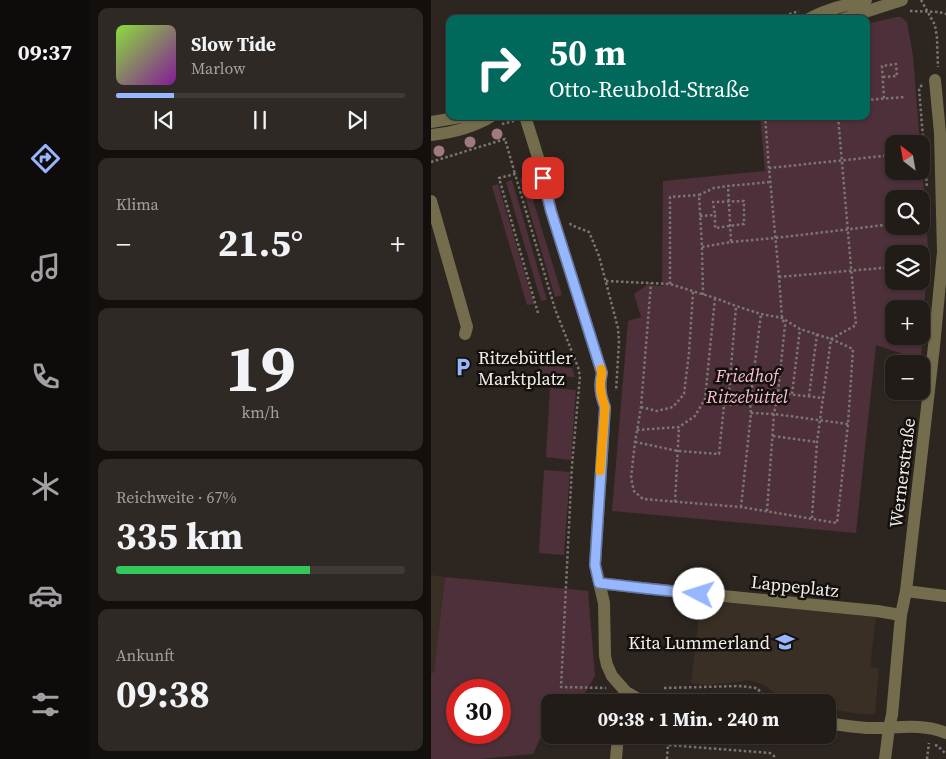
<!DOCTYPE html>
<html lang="de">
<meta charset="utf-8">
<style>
:root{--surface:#221c18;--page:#2e2925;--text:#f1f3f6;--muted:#a2a1a2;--line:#3f3a37;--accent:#96b6fd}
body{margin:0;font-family:"Source Serif 4",serif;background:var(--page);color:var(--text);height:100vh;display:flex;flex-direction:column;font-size:19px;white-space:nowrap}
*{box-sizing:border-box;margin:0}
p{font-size:16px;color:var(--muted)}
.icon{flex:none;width:28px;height:28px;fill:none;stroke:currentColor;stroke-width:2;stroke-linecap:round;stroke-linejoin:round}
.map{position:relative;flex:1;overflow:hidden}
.side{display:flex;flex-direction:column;gap:8px;padding:8px;background:#130f0d;width:341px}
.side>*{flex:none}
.guide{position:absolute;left:15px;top:15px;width:424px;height:105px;border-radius:10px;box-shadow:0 1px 4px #0004,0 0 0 1px var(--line);background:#00695c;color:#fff;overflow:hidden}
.needle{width:32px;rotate:329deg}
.tools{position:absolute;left:454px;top:135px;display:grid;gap:10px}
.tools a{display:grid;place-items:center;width:45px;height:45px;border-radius:10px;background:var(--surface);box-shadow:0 1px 4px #0004,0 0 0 1px var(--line);font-size:25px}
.speed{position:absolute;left:15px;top:679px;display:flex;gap:10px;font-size:25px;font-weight:700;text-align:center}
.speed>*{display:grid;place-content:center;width:65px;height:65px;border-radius:50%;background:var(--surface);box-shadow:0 1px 4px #0004,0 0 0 1px var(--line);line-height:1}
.speed .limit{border:8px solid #d22;background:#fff;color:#111}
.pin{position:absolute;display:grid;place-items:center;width:42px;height:42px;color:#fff;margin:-21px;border-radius:10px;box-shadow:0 2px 8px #0006}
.me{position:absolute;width:55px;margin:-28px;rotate:275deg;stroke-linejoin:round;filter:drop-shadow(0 0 4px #0008)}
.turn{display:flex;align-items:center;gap:18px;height:105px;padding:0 20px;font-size:22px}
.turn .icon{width:65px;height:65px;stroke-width:2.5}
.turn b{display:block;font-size:35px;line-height:42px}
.big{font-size:38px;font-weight:700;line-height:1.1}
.side .card{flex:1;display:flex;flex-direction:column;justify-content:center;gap:8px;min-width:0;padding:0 18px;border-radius:10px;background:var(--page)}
.side .dial{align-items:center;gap:0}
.dial b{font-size:65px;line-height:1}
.song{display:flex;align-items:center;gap:15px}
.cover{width:60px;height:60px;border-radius:8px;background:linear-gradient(135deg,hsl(90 70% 55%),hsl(290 70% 35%))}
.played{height:5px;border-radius:2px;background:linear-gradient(90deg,var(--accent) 20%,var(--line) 20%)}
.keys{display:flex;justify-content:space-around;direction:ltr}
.heat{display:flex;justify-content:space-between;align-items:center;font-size:28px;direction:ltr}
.charge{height:8px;border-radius:4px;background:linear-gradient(90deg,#34c759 67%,var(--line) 0)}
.trip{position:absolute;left:110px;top:694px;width:295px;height:50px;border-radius:10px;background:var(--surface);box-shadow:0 1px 4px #0004,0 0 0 1px var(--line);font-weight:700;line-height:50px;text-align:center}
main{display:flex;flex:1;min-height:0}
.tabs{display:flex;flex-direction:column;width:90px;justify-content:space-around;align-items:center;background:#0e0b0a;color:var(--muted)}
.tabs .icon{width:35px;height:35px}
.tabs .active{color:var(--accent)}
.tabs b{font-size:22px;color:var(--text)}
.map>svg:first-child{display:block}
.built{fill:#3a2f24}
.green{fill:#4d3039;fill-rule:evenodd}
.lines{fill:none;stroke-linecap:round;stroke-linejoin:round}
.path{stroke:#7c7671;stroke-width:2.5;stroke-dasharray:2.5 2.5;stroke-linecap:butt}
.minor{stroke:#746d4d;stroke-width:12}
.tree{fill:#a07a81}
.route-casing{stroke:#6276a4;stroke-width:12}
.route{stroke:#96b6fd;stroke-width:9}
.slow{stroke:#f59e0b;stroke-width:9}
.labels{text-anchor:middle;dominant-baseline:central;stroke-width:5;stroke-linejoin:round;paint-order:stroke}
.poi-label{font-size:18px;fill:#f3eeea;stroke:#13100d;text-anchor:start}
.park-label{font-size:18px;font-style:italic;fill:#febfd0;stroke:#13100d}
.street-label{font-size:18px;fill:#f3eeea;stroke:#13100d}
</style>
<main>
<nav class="tabs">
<b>09:37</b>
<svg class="icon active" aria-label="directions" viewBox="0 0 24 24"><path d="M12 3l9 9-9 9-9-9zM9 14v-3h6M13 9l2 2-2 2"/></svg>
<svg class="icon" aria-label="music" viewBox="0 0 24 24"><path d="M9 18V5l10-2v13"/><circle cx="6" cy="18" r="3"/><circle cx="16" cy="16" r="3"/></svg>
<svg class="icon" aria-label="phone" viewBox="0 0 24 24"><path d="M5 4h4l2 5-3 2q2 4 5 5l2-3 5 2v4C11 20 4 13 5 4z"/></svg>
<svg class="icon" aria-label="climate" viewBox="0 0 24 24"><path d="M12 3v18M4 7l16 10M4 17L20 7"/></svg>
<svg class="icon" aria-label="car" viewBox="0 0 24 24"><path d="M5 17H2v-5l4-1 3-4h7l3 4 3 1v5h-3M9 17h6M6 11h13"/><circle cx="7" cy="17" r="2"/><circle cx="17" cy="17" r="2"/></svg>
<svg class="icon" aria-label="filters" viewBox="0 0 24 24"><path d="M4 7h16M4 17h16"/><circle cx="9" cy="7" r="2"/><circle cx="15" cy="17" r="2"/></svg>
</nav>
<section class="side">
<div class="card">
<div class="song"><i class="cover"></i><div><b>Slow Tide</b><p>Marlow</p></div></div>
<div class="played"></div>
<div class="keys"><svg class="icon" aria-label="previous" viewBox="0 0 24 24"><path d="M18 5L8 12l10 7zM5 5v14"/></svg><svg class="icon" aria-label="pause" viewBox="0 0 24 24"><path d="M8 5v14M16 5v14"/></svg><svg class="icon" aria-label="next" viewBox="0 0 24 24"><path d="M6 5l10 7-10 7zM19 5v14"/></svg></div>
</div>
<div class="card"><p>Klima</p>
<div class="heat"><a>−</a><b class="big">21.5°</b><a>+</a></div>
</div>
<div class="card dial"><b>19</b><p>km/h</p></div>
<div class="card"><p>Reichweite · 67%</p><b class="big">335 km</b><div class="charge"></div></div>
<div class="card"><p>Ankunft</p><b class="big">09:38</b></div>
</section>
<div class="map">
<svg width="515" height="759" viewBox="0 0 515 759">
<rect width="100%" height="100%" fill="#2d2620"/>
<path class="built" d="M0 575 14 577 3 672 0 674Z
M270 600 445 617 439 667 448 669 444 714H430L396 709V702H353L334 685 318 680 298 683 275 685 260 683Z"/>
<path class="green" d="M465 17H470L476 22 482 56 489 144H462V171H490V153L497 248 490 360 445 345 425 533 181 511 197 321 210 317 203 294 216 285 231 286 232 181 334 171 329 116H435V24ZM462 199H490V226H462ZM462 254H490V281H462ZM462 309H490V336H462Z
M95 177 131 295 124 297 89 179Z
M81 180 116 300 110 301 75 182Z
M67 184 103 304 96 305 61 186Z
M126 359 130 367 141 368 144 377 109 376 108 363Z
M119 388 145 390 140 460 115 457Z
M113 470 139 472 133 555 108 553Z
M14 577 157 591 164 676 149 701 146 702H119V723L115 726 102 754 49 759H0V674L3 672ZM26 690H69V732H26Z"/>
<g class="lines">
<path class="path" d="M490 0 504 25 506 38 507 67
M479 11 508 12 515 14
M344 19 368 11
M452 77 466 76 465 64 451 66 453 99
M491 85 488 88 496 188
M435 100 474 97
M334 116 338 168
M71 124 83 121
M0 162 74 139 84 174
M269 216 284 215V228L313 224V201L282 202 284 215
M139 223 140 225 158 232 168 256 187 328 188 342 185 391
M300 242 344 238 462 224
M271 247 300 242 297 186
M348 277 462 267
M175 281 239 284 284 298 305 306 330 314 351 318 369 329 400 339 422 349 417 424 406 523 310 507 212 499 203 491 200 478 204 442 210 407 220 283
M239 284V197L268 195
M272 295 271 247 268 195 283 188 297 186 339 182
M107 313 68 178 84 174 124 309 147 367 149 376 141 465 130 687 175 688
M347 393 392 398
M361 394 369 329
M378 396 386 334
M274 399 293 405 319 403
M297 405 305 306
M210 407 226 411 242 407 253 394 258 353 262 292
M320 413 343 414 417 424
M206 430 248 427 264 416 274 399 284 298
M342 436 386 442
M204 442 247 451 288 454 293 405
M244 502 248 427
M310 507 320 413 319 403 330 314
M336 511 343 414 347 393 354 325 351 318 348 277 338 168 462 155
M381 518 386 442 400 339 425 325 407 116
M233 688 308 686 326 688 338 702
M504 745 507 746 515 754
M236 759 237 745 339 753 343 756 344 759
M496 759 498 743"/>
<path class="minor" d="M378 19C395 9 416 5 435 0
M412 19 471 0
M94 116 109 164 120 211 171 373C168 384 170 397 174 407L164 565 173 603 174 656 176 665 181 676 195 692 209 700 229 702
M0 122 36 116
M0 135C21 133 43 127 61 116
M0 201 36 327 34 334
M168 583 211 588 446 611 470 615
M475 591 515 596
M396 723C409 725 423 727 436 728 463 729 489 722 515 733
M185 759 187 735
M454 759 458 728 461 715 470 615 475 591 503 346 512 252 509 133 504 80"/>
</g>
<g class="tree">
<circle cx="66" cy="134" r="5.5"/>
<circle cx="39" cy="142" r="5.5"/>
<circle cx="8" cy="151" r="5.5"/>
</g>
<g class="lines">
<g class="route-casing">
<path id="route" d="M112 178 120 211 171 373C168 384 170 397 174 407L164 565 168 583 211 588 268 594"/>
</g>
<use href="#route" class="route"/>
<path class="slow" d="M169 471 174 407C170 397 168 384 171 373L170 369"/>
</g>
<defs>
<g id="parking-bare" transform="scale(1.5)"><path d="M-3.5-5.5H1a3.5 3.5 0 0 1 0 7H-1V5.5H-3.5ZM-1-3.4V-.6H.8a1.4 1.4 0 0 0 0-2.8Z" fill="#96b6fd" stroke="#13100d" stroke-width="2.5" paint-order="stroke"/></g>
<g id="school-bare" transform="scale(1.5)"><path d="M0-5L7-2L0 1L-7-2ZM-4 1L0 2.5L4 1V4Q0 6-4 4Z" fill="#96b6fd" stroke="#13100d" stroke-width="2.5" paint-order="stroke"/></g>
</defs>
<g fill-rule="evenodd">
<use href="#parking-bare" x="32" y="367"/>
<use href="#school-bare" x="354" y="642"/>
</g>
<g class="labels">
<g class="poi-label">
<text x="47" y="357">Ritzebüttler<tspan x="47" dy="21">Marktplatz</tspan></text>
<text x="339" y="642" text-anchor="end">Kita Lummerland</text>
</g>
<g class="park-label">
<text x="316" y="375">Friedhof<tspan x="316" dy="21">Ritzebüttel</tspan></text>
</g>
<g class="street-label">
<text transform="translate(471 473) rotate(-83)">Wernerstraße</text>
<text transform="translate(364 586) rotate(6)">Lappeplatz</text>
</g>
</g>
</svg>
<div class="tools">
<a><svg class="needle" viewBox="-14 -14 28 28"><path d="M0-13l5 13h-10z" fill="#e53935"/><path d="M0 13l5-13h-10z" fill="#a2a1a2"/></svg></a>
<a><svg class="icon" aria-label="search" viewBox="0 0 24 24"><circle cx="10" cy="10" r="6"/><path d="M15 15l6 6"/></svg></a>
<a><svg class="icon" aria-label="layers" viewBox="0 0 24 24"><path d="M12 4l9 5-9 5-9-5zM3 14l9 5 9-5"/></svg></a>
<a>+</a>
<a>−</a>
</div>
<div class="speed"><div class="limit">30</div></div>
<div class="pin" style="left:112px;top:178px;background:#d93025"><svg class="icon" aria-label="arrive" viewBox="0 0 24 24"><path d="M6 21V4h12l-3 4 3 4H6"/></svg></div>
<svg class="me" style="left:268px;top:594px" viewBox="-20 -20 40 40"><circle r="19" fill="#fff"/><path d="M0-13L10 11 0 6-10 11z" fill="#96b6fd"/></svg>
<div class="trip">09:38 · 1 Min. · 240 m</div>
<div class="guide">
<div class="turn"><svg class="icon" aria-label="right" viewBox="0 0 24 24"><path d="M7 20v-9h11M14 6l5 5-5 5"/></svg><div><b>50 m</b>Otto-Reubold-Straße</div></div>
</div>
</div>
</main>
